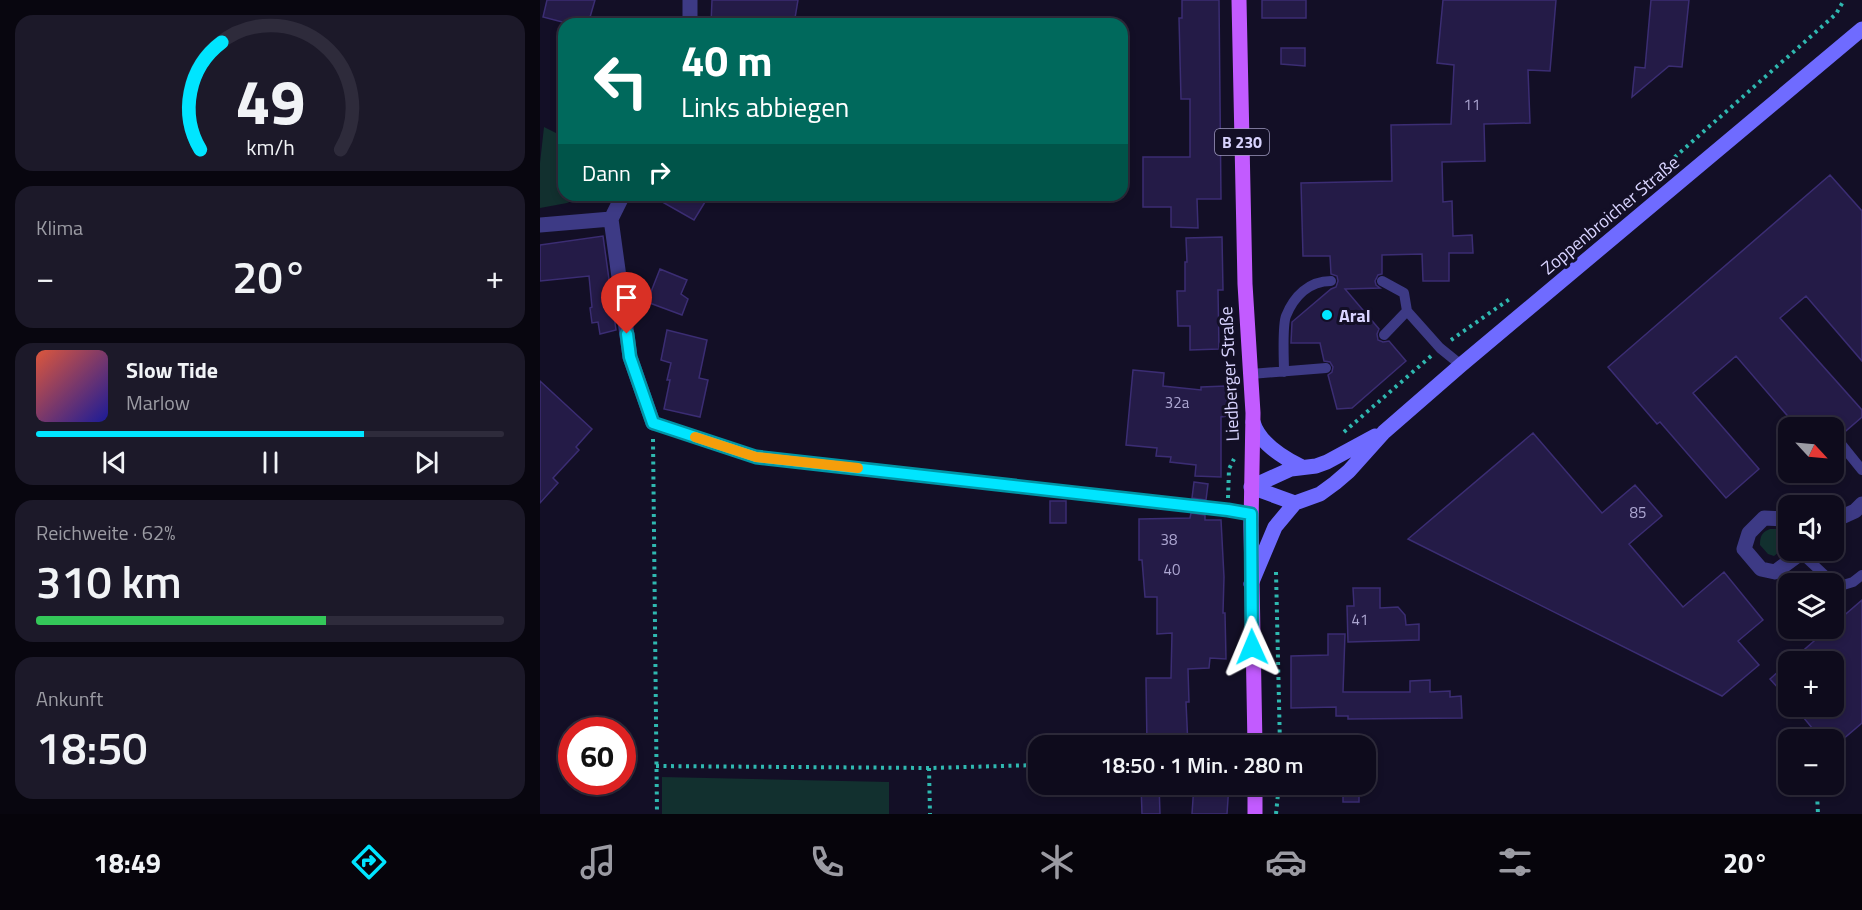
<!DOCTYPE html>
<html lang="de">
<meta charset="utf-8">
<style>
:root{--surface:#0e0b1c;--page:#1c1929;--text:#f1f3f6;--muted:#9b9ba3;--line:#2e2b3b;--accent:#00e5ff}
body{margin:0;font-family:"Titillium Web",sans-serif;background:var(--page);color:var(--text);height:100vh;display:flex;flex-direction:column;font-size:22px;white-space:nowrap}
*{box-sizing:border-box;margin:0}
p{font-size:20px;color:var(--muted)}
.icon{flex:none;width:33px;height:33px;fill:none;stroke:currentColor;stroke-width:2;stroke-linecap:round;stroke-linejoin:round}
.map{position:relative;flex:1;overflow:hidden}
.details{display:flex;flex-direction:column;gap:15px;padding:15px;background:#08060f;width:540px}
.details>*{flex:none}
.top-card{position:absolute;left:18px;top:18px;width:570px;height:183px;border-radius:18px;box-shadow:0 3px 9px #0003,0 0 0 2px var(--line);background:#00695c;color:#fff;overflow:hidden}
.needle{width:39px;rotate:116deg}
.fabs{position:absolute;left:1238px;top:417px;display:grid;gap:12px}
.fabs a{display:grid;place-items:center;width:66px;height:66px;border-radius:12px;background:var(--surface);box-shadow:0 3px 9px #0003,0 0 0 2px var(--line);font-size:30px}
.speed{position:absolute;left:18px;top:717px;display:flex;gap:12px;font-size:30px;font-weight:700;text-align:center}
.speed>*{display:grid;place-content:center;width:78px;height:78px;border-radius:50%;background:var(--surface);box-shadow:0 3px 9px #0003,0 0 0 2px var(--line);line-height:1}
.speed .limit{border:9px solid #d22;background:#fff;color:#111}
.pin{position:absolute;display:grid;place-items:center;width:51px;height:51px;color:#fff;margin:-62px -26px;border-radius:50% 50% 50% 0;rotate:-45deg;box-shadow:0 0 6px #0007}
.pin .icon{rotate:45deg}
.me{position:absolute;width:66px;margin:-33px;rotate:359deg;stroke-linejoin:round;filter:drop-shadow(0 0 4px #0008)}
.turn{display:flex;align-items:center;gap:21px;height:126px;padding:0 24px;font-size:27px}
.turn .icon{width:78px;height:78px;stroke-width:2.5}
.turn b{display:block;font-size:42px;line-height:51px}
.then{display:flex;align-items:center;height:57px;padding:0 24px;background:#0003;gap:12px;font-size:22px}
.big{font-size:45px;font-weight:600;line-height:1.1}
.details .card{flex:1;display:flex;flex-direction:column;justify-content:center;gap:9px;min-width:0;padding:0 21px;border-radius:18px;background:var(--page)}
.details .dial{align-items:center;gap:0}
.dial svg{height:156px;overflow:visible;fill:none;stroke:var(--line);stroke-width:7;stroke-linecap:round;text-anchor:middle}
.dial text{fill:var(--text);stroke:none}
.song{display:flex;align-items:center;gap:18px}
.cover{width:72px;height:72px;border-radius:9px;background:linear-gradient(135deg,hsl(10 70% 55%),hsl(240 70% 35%))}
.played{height:6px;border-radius:3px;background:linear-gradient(90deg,var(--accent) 70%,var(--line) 70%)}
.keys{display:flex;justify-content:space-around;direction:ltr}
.heat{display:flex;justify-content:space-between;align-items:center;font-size:33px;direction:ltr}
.charge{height:9px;border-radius:4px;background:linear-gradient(90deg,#34c759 62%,var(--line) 0)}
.trip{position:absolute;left:488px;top:735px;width:348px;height:60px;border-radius:18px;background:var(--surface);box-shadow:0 3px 9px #0003,0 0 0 2px var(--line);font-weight:600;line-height:60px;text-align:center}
.tab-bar{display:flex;height:96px;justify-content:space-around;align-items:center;background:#06040b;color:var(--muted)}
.tab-bar .icon{width:42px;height:42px}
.tab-bar .current{color:var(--accent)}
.tab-bar b{font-size:27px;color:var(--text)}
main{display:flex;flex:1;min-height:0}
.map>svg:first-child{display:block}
.green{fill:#12302f}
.building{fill:#241b47;stroke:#3b2d73;stroke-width:1.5}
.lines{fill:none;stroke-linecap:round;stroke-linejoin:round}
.path{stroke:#2fb8b0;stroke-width:4;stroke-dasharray:3 4.5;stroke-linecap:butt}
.service{stroke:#3d3a85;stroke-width:10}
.minor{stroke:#3d3a85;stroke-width:15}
.secondary{stroke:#6f6bff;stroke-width:15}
.primary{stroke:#c25bff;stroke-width:15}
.route-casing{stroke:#0095a6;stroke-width:15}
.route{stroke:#00e5ff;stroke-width:10}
.slow{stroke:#f59e0b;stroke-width:10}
.poi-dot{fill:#00e5ff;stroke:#130f26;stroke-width:2}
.labels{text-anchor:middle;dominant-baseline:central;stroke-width:6;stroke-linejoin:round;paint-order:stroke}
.number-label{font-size:15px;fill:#aca6d1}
.shield{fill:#130f26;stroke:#9e99be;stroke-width:1.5}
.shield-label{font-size:16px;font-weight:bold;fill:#d9d4ff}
.street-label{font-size:18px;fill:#d9d4ff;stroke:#130f26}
.poi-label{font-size:18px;font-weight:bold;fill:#d9d4ff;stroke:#130f26;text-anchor:start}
</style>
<main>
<section class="details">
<div class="card dial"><svg viewBox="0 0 100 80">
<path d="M14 69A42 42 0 1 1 86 69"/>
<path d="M14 69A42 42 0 0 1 25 14" stroke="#00e5ff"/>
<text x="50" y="56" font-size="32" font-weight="700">49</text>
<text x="50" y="72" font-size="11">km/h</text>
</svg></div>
<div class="card"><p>Klima</p>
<div class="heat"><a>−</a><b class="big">20°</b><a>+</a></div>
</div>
<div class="card">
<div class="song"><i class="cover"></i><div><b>Slow Tide</b><p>Marlow</p></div></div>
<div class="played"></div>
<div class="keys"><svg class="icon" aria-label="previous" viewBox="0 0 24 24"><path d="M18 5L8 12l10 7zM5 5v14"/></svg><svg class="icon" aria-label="pause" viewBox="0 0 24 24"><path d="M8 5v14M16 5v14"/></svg><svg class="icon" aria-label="next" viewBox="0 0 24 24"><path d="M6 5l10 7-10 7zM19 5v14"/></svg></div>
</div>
<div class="card"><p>Reichweite · 62%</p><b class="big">310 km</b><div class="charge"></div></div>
<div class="card"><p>Ankunft</p><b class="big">18:50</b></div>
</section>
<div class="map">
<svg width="1322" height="814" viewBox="0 0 1322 814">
<rect width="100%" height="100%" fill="#130f26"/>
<path class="green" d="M4 127 24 137V195H45L27 203 0 208V163Z
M1230 529H1248V545L1234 556 1228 554 1220 545C1220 536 1222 532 1230 529Z
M122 777 349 782V814H122Z"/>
<path class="building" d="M7 0H55L48 24H30L3 17Z
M172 0H258L254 24H171Z
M642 0H679L681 199H657L658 228 631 227V207H603V157H650V99H641L639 18H642Z
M722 0H766V18H722Z
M903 0H1016L1010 71 988 70 990 123 944 124 945 161 902 162 903 202 912 201 913 236 932 235 933 253H909V281H883L882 254 842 255V274L838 275 835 281 836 285 840 288 805 289 839 329 837 334 838 340 843 342 849 341 866 361 812 408 797 409 788 375 792 372 793 367 790 362 784 361 780 343H751L752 322 791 289 796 287 798 281 797 276 791 274 790 256H763L761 183 852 181 851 125 911 124 914 65 897 63Z
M1111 0H1149L1142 67 1129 66 1092 97 1095 67 1105 68Z
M741 48H765V66L741 64Z
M1290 175 1322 211V361L1266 296 1240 318 1322 410V417L1293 442V428H1258L1196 356 1153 393 1219 469 1186 498 1120 422 1117 424 1068 367Z
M110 195H152L165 202 154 220Z
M63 236 76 330 60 334 58 322 52 323 50 308 52 307 49 276 0 281V245Z
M682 237 683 290H678L679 349 650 350V326H638L637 291H645V262H647L646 238Z
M120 269 147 280 141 294 148 299 142 315 107 302Z
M127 330 167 340 159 378 168 380 160 417 124 409 130 380H127L131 363 121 360Z
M593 370 624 373 623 386 661 390V387L686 386 687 416 681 417V477L655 476 656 465 630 462 631 457 616 456 617 448 586 445Z
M0 381 52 429 36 447 39 450 13 478 18 483 0 503Z
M993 433 1062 513 1095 485 1122 516 1089 544 1143 607 1184 572 1223 620 1198 641 1219 665 1182 696 868 539Z
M654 482 668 484 666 500 652 498Z
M510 501H526V523H510Z
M651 513 665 515V520H681L684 577 683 613H685L686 659 670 658 669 668 648 669 649 702H646L648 746H607L606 678H631L632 633 617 634V597H605L602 560H599V519L650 518Z
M813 588H840V608L858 607 865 615 866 625 879 624V640L808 642 807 606H814Z
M1322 600V723L1302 740H1282L1254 706H1293V662H1250L1289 628H1293V625Z
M788 634H805L803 692H870V681L890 680V692L910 691V697L921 696 922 718 808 719V716H796V707L751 708V656L788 655Z
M1248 663V699L1230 679Z
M601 784H619L620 814H602Z
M654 784H689L687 814H652Z
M803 784H819V802H803Z"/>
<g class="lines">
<path class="path" d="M1073 212 1296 14 1304 0
M911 340 971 298
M804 432 891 356
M113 439 117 814
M688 498 689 469 694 459
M736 572 740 746
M116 766 389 768 498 765
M389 768 390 814
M1277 794 1278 814
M736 814 739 784"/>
<path class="service" d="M842 281 864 293 867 311
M844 335 867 311 900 348 921 365
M744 372C744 360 742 326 746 316 754 296 769 281 791 281
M711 374 786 368
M113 423 216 457 688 510 711 514
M1301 444 1322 470
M1262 554 1292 582 1300 586 1313 582 1322 575"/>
<path class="minor" d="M150 24V0
M71 219 90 357 113 423
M0 225 71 219 83 195
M1248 519 1224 518 1209 533 1204 549 1221 569 1235 572 1265 550
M1293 521 1315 511 1322 504"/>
<path class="secondary" d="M713 422C719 443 742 457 760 466
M711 487 755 503 780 494 795 483 809 471 844 432 921 365 1322 29
M711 487 751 469 776 466 787 462 835 436
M711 584 735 527 755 503"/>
<path class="primary" d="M699 0 705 284 713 413 711 525 715 746
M715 814V784"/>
</g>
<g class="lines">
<g class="route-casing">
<path id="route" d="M87 334 90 357 113 423 216 457 688 510 711 514 712 647"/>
</g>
<use href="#route" class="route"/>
<path class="slow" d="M155 437 216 457 318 468"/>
</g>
<circle class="poi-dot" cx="787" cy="315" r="6"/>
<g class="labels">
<g class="number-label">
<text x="932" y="104">11</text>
<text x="637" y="402">32a</text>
<text x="1098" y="512">85</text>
<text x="629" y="539">38</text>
<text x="632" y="569">40</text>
<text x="820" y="619">41</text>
</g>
<rect class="shield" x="675" y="129" width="54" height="26" rx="4.5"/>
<g class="shield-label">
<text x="702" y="142">B 230</text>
</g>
<g class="street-label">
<text transform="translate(1070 215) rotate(-40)">Zoppenbroicher Straße</text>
<text transform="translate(689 374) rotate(-93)">Liedberger Straße</text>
</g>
<g class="poi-label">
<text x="799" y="315">Aral</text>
</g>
</g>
</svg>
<div class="fabs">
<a><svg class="needle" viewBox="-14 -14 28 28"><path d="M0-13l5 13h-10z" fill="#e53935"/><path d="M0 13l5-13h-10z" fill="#9b9ba3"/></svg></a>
<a><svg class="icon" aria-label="sound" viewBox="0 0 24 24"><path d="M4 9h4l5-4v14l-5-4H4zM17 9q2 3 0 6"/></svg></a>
<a><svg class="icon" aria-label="layers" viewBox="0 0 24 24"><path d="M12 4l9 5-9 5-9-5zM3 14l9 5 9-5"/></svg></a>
<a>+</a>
<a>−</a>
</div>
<div class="speed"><div class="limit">60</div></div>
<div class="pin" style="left:87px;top:334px;background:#d93025"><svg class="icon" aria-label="arrive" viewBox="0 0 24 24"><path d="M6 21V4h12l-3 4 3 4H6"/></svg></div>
<svg class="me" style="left:712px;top:647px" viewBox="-20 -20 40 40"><path d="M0-17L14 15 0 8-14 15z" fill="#00e5ff" stroke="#fff" stroke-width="4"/></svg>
<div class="trip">18:50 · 1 Min. · 280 m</div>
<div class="top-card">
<div class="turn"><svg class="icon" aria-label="left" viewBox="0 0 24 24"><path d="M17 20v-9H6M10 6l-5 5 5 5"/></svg><div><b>40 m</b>Links abbiegen</div></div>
<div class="then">Dann<svg class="icon" aria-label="right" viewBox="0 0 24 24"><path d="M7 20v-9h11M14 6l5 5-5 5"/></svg></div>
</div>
</div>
</main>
<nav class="tab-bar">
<b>18:49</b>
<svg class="icon current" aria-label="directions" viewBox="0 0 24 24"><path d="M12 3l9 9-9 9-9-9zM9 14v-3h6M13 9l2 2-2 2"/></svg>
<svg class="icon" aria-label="music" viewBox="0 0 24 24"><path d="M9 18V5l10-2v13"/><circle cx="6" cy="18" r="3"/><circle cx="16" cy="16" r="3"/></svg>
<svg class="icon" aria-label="phone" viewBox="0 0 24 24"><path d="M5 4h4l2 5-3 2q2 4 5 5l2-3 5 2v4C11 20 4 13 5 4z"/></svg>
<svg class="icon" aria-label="climate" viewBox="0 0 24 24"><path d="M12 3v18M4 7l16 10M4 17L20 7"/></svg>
<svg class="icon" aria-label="car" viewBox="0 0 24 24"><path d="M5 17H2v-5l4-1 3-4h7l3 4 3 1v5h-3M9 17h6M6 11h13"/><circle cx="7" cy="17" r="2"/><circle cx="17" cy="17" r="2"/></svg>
<svg class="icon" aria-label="filters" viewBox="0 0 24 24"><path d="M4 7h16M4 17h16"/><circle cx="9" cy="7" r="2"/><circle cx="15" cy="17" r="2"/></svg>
<b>20°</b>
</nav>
